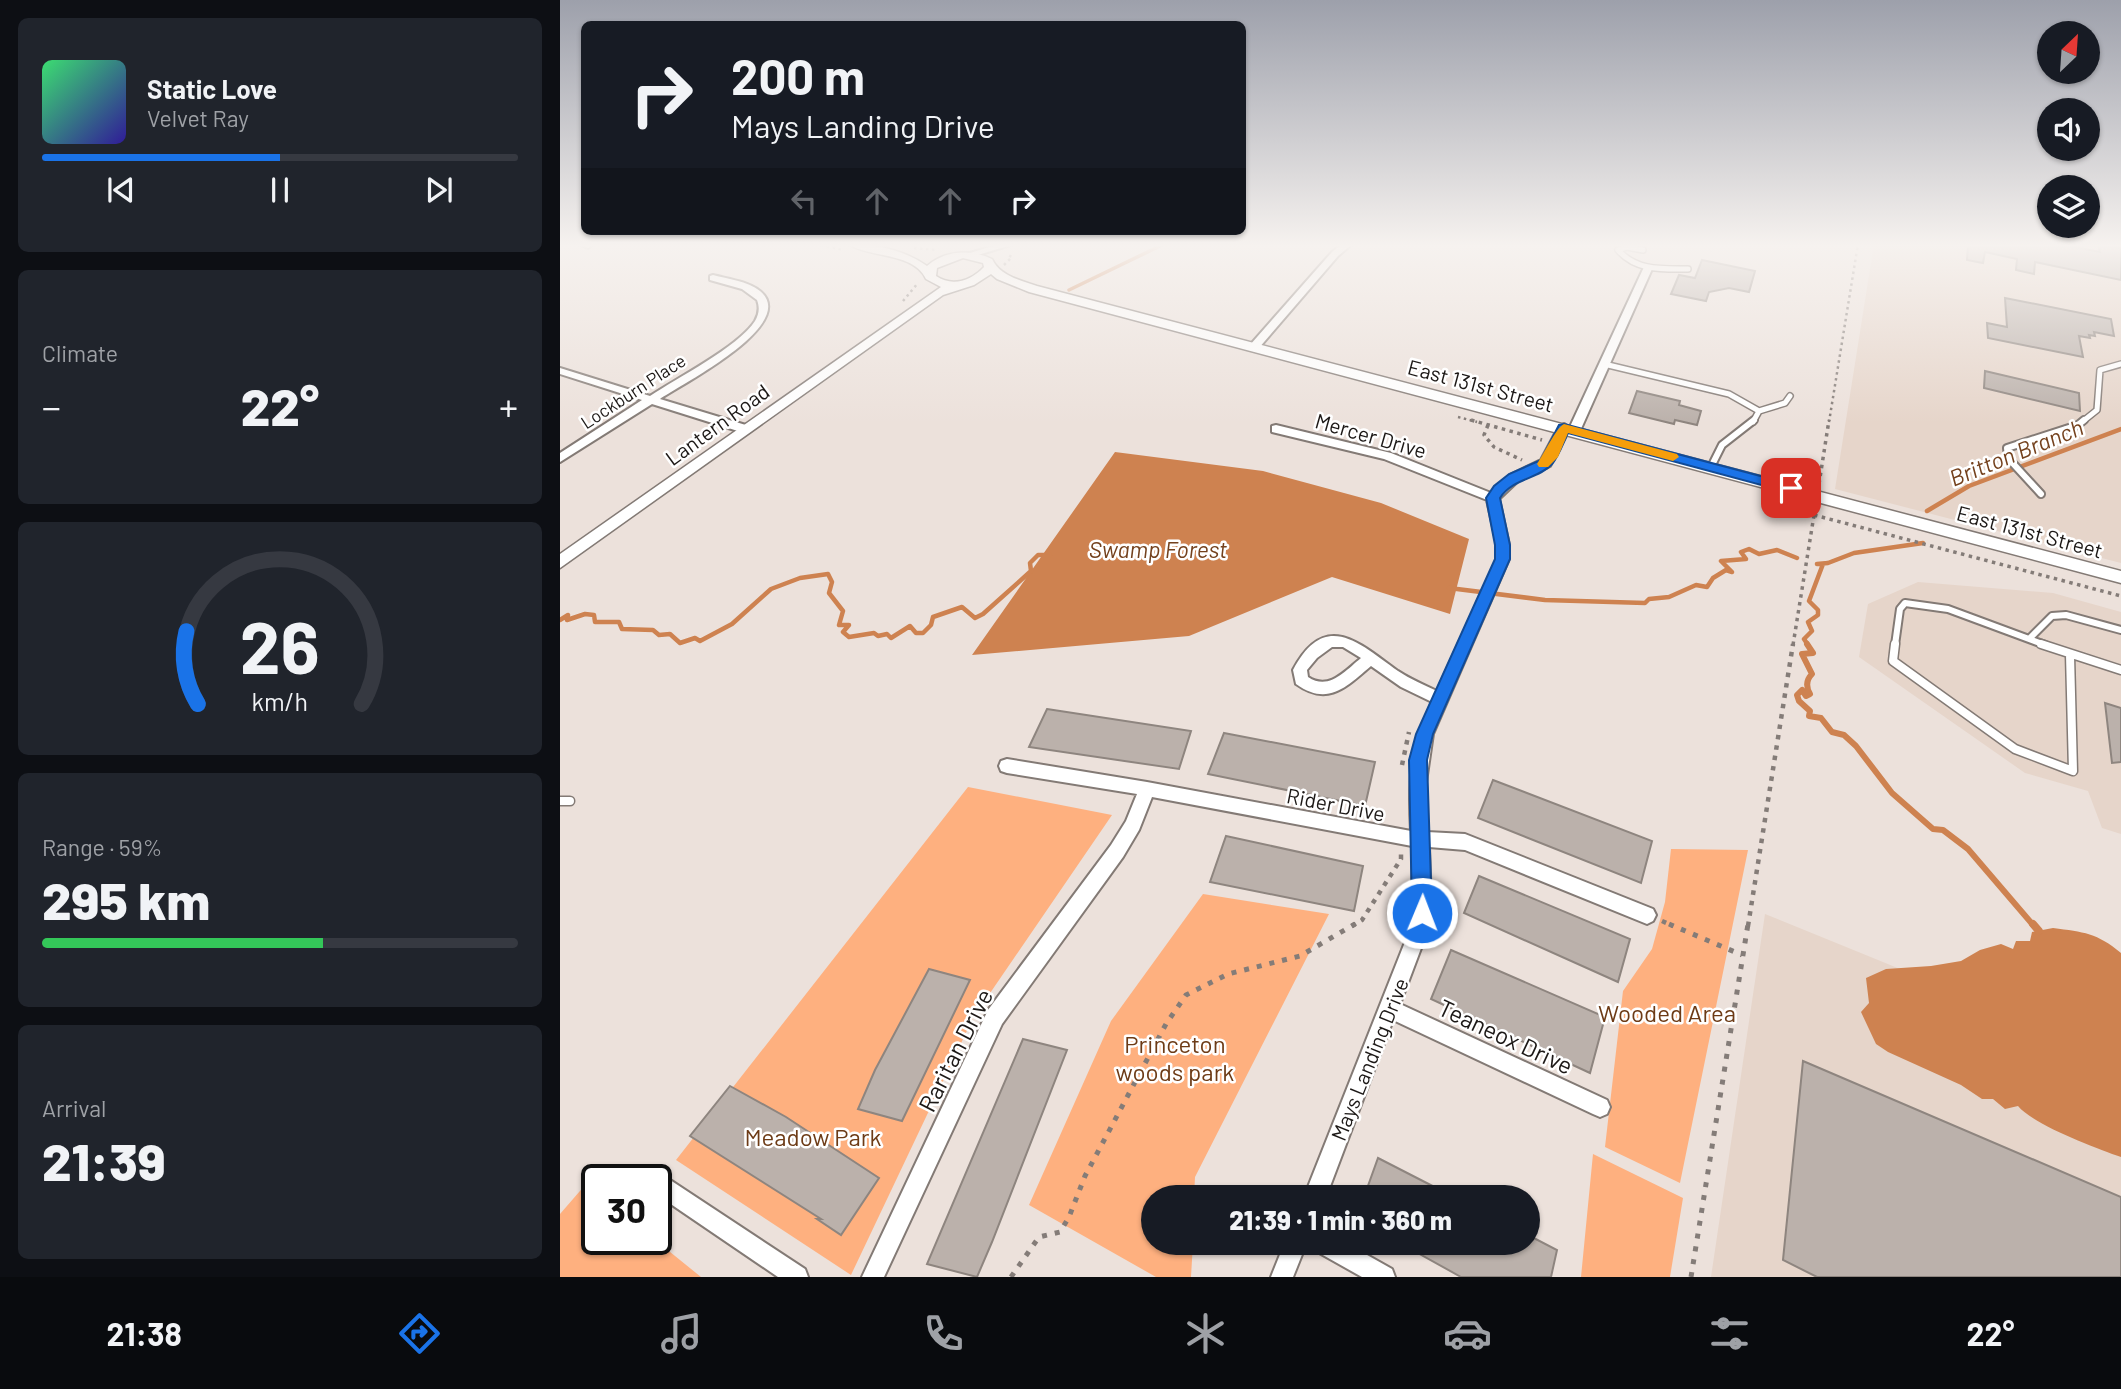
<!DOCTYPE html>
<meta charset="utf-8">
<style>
:root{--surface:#171b24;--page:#20242c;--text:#f1f3f6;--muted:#9ea1a6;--line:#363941;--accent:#1a73e8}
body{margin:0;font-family:Barlow,sans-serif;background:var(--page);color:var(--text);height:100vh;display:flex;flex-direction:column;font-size:26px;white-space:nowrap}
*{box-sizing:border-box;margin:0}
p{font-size:23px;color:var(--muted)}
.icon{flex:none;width:38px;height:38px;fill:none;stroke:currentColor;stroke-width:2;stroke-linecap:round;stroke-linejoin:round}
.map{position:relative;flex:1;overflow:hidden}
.details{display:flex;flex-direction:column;gap:18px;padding:18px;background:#0d0f14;width:560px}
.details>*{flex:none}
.top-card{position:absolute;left:21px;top:21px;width:665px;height:214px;border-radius:10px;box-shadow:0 2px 5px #0004;background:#171b24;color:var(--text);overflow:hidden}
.needle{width:46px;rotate:25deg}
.buttons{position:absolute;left:1477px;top:21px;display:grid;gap:14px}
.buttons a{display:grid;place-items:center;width:63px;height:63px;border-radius:50%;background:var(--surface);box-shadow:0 2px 5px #0004;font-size:35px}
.speed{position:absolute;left:21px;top:1164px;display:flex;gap:14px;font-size:35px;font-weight:700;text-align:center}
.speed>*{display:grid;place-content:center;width:91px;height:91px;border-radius:50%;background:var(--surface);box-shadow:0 2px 5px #0004;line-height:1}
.speed .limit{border:4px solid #111;border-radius:10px;background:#fff;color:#111}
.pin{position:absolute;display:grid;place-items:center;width:60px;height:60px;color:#fff;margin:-30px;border-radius:14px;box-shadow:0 4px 10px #0006}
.me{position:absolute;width:77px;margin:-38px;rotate:1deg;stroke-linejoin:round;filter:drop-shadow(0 0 5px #0008)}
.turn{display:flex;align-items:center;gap:24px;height:147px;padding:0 35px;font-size:32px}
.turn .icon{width:91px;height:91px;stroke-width:2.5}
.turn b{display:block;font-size:49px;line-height:60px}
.lanes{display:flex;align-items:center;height:66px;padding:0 35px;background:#0003;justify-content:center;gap:35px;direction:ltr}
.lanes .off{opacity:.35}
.big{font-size:52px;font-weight:800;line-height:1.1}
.details .tile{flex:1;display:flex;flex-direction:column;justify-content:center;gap:10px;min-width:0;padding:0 24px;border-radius:10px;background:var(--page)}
.details .dial{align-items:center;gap:0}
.dial svg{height:182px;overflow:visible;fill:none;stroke:var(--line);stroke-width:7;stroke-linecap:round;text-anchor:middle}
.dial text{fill:var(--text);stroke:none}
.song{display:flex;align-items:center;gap:21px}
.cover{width:84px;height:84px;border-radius:10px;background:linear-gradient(135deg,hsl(140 70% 55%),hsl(250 70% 35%))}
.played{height:7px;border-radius:4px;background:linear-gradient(90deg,var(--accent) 50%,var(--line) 50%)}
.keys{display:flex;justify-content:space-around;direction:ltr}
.heat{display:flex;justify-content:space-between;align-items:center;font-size:38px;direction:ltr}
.charge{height:10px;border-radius:5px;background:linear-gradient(90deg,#34c759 59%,var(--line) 0)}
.trip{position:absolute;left:581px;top:1185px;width:399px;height:70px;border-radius:35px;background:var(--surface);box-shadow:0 2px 5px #0004;font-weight:800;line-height:70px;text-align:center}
.dock{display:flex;height:112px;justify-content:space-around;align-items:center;background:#090b0e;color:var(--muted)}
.dock .icon{width:49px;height:49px}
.dock .current{color:var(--accent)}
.dock b{font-size:32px;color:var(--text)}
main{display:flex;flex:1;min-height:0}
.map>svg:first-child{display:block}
.built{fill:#e6d5ca}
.green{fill:#feb07f}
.water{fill:#ce8250}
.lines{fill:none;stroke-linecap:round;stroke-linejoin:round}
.stream-far3{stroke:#ce8250;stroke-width:3.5}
.stream-far2{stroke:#ce8250;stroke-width:4.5}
.stream-far1{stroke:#ce8250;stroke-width:6}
.stream{stroke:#ce8250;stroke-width:8}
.building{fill:#bbb1ab;stroke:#8e857f;stroke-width:2}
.service-far2-casing{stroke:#837a75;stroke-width:8}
.service-far1-casing{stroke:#837a75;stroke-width:10}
.service-casing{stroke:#837a75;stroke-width:11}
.minor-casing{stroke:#837a75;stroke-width:4}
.tertiary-casing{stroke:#837a75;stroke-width:3}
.path-far3{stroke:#847c78;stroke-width:2.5;stroke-dasharray:2.5 3.5;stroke-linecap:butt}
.path-far2{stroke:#847c78;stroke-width:3.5;stroke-dasharray:3.5 4.5;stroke-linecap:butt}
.path-far1{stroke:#847c78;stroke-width:4.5;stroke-dasharray:4.5 6;stroke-linecap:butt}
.path{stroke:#847c78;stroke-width:5;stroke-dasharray:5 8;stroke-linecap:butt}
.service-far2{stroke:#fff;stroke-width:5}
.service-far1{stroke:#fff;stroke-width:6}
.service{stroke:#fff;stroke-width:8}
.minor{fill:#fff;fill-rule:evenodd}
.tertiary{fill:#fff;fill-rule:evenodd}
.route{fill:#1a73e8;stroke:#114b97;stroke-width:2}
.slow{fill:#f59e0b}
.labels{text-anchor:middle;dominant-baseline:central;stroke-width:5;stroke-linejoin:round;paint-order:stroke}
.far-street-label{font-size:18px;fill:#1c1816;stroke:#fff}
.street-label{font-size:21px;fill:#1c1816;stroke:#fff}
.water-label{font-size:23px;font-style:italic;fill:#74411d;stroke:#fff}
.near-park-label{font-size:24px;fill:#6d3b16;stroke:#fff}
.near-street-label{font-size:24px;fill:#1c1816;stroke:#fff}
</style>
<main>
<section class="details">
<div class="tile">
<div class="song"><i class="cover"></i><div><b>Static Love</b><p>Velvet Ray</p></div></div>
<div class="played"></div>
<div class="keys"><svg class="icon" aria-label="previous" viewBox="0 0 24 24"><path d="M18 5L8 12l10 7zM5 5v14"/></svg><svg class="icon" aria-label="pause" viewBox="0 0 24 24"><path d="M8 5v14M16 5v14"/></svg><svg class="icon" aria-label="next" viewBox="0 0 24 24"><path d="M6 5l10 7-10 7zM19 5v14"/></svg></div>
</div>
<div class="tile"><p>Climate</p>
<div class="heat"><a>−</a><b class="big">22°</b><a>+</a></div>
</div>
<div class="tile dial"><svg viewBox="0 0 100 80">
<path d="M14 69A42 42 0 1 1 86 69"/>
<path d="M14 69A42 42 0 0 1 9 37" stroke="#1a73e8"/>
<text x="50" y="56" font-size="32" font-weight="700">26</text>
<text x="50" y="72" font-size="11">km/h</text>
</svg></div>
<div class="tile"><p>Range · 59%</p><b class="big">295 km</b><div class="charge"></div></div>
<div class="tile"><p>Arrival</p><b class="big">21:39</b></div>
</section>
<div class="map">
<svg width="1561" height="1277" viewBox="0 0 1561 1277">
<rect width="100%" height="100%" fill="#ece1db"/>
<path class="built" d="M1314 244H1561V563L1275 489Z
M1358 582 1493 593 1561 612V834L1542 828 1528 791 1465 773 1299 657 1308 604Z
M1205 914 1561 1059V1277H1151Z"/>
<path class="green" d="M408 787 552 815 413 1018 291 1275 116 1160Z
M1111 849 1188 850 1120 1183 1045 1147 1063 991 1092 949 1105 902Z
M643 894 769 914 635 1177 634 1197H593V1242L633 1243 631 1277H596L469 1205 551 1021Z
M1033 1154 1123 1198 1110 1277H1021Z
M26 1184 37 1193V1239H94L141 1277H0V1214Z"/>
<path class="water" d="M555 452 703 471 821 503 909 539 890 614 772 577 629 636 412 655Z
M1493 928C1524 932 1537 933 1561 953V1157C1535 1148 1474 1125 1458 1106L1445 1109 1433 1099H1422L1401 1085 1328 1052 1316 1044 1301 1012 1309 1003 1306 978 1326 969 1371 966 1401 961 1420 950 1441 944 1453 949 1456 941H1470L1472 932Z"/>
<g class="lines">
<path class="stream-far3" d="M509 290 604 244"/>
<path class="stream-far2" d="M1367 511 1409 486 1561 429
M1257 564 1268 563 1294 553 1363 543
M889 588 985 600 1085 603 1089 599 1109 597 1136 585 1147 587 1153 578 1166 570 1172 572 1161 561 1186 559 1181 552 1189 549 1199 554 1217 550 1237 558
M0 620 8 615 7 620 25 614 34 615 35 622H59L62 629 93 630 99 635 110 634 120 643 135 638 140 641 172 624 211 589 240 578 268 574 272 582 269 593 283 611 279 625H289L283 632 289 637 314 633 318 636 327 634 331 638 350 626 356 633H363L371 625 373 617 402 607 415 618 423 614 471 571 470 563 478 555H490
M1248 645 1244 639 1252 631 1248 622 1258 615V610L1249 601 1263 564"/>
<path class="stream-far1" d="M1247 644 1253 653 1242 654 1252 674C1246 680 1246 687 1250 694L1246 696 1242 690 1237 695 1239 701 1250 711 1249 716 1261 718 1272 732 1284 735 1296 746 1332 793 1373 829 1383 830 1408 849 1474 926"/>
<path class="stream" d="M1473 924 1479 931"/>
</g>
<path class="building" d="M1408 244H1500L1540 252 1538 244 1561 248V280L1475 262 1474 274 1456 270 1457 259 1425 252 1423 263 1407 260Z
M1142 260 1195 271 1189 292 1169 288 1149 292 1146 301 1111 294 1119 275 1135 278Z
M1445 298 1551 319 1554 336 1534 332 1535 336 1529 335 1530 338 1519 336 1523 357 1428 338 1427 323 1447 327Z
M1425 371 1519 393 1520 411 1424 388Z
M1077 391 1120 401 1119 405 1141 411 1137 425 1115 420 1114 424 1069 413Z
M1545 703 1561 708V762L1552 763Z
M487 709 631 731 619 769 469 747Z
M664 733 815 762 805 806 648 774Z
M933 780 1092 841 1081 883 918 818Z
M666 836 803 866 794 911 650 882Z
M919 876 1070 939 1058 982 904 913Z
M891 950 1045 1017 1030 1073 871 999Z
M369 969 410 980 342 1121 298 1109 315 1070Z
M463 1039 507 1050 432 1242 417 1277 367 1264Z
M1243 1061 1561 1197V1277H1257L1223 1260Z
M170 1086 226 1117 319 1178 281 1235 257 1219H261L130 1136Z
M818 1158 894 1197H804Z
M968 1235 997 1250 991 1277H901L838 1242H968Z"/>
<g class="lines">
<g class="service-far2-casing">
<path id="service-far2" d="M1083 250 1067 247 1058 250C1076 271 1102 269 1128 269
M1044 364 1169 394 1199 411
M1193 422 1199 411 1225 403 1230 396
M1522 422 1537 410 1540 370 1561 364"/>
</g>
<g class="service-far1-casing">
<path id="service-far1" d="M1151 467 1162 445 1194 420
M1481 494 1448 458 1447 448 1518 425 1524 420
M1469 639 1485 645
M1335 645 1340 609 1345 603 1388 609 1469 639 1492 616 1506 615 1561 630"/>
</g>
<g class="service-casing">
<path id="service" d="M1335 644 1333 661 1455 749 1513 771 1510 655
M1481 644 1561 670
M0 801H10"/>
</g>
<g class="minor-casing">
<path id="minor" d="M18 244H32V245L28 248Z
M440 244H454L408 258 403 255Z
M782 244H792L778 256 698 349H690V345L772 252Z
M1084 267 1092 269 1020 431 1014 435 1010 434 1008 431Z
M153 275C168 279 187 281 200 291 240 324 122 384 100 399L189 426V432H181L92 404 0 462V453L82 400 0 374V368L90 396C117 378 178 347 195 321 199 314 200 308 197 300L182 289 150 280V276Z
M1004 424 1010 428 990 466 958 481 939 499 949 545V559L873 734 866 782 867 832 905 834 1093 909 1096 915 1093 921 1087 924 905 850 869 847 871 903 869 927 840 1004 1047 1100 1050 1107 1047 1114 1040 1117 1033 1114 833 1020 766 1197H744L851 927 853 903 852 846 592 797 579 830 563 857 442 1024 324 1277H302L428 1010 551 845 566 821 577 794 447 773 441 771 439 766 441 761 447 759 587 782 851 831C848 778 850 751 872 702L841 687 811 666C786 687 768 707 736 684L733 670C765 609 799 643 838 671 850 679 864 685 877 691L937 559V545L927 500 824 459 712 432V426L716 425 831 453 931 493 950 475 981 460 998 428ZM772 647H783L801 658C785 671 769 691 748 677L747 670 757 658Z
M98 1172 245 1269 248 1277H218L96 1194V1180H89L91 1176Z
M725 1242H747L733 1277H711Z
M751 1242H784L832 1269 835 1277H802L754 1250Z"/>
</g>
<g class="tertiary-casing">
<path id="tertiary" d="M288 244C316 244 344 250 367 266 385 250 411 249 432 259 440 276 460 280 477 286L1561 571V583L469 292 437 279 431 274 414 285 383 295 0 568V554L381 287 366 279C354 252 309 258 288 244ZM403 258 423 263 424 267C411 281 392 287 376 276L377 268Z"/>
</g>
<path class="path-far3" d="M255 244 284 250
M354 248 377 250
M444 265 452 257 448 255
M343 301 358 283
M898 417 917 422
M1269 422 1298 244"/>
<path class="path-far2" d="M911 420 982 440
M928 425 924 435 934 447 962 460
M1259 484 1269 420
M1254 515 1561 596
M1233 645 1255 509"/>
<path class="path-far1" d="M842 765 849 732
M1102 921 1113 926
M792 926 802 920 841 859V850
M1188 926 1233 644"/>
<path class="path" d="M1109 924 1182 955
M451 1277 479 1237 500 1232 509 1217 525 1176 606 1024 626 995 668 974 740 956 795 924
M1131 1277 1188 924"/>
<use href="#service-far2" class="service-far2"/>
<use href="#service-far1" class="service-far1"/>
<use href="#service" class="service"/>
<use href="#minor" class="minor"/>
<use href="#tertiary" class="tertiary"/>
</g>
<linearGradient id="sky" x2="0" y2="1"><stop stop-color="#9da0ab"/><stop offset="0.58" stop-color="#f6f2ef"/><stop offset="1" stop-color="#f6f2ef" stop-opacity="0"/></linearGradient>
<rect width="1561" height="423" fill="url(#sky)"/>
<path class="route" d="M1004 424 1231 484 1238 488 1231 493 1008 433C1003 443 999 456 992 464 979 479 953 478 940 498L950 545V559L873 734 867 760 872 913 869 920 862 923 855 920 852 913 849 760 856 734 935 559V545L926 498 934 486 949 474 981 460 999 425Z"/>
<path class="slow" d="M1004 424 1117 454 1119 457 1113 461 1008 433 998 457 988 467H979L977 464C984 454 996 428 1004 424Z"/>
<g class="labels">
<g class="far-street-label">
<text transform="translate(73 391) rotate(-33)">Lockburn Place</text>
</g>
<g class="street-label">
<text transform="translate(921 385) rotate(15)">East 131st Street</text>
<text transform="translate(157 424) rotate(-36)">Lantern Road</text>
<text transform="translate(811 435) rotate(16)">Mercer Drive</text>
<text transform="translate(1470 531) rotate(15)">East 131st Street</text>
<text transform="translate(776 804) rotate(11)">Rider Drive</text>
<text transform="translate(809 1059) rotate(-68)">Mays Landing Drive</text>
</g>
<g class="water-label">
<text transform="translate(1456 452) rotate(-22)">Britton Branch</text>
<text x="598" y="549">Swamp Forest</text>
</g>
<g class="near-park-label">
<text x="1107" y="1012">Wooded Area</text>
<text x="615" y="1043">Princeton<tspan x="615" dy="28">woods park</tspan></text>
<text x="253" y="1136">Meadow Park</text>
</g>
<g class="near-street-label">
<text transform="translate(946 1036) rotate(25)">Teaneox Drive</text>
<text transform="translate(395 1050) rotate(-63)">Raritan Drive</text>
</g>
</g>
</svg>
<div class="buttons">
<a><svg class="needle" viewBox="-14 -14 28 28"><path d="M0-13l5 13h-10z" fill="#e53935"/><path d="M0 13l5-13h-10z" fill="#9ea1a6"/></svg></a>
<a><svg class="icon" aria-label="sound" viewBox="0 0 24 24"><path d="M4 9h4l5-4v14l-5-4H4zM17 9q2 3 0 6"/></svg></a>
<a><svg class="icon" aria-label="layers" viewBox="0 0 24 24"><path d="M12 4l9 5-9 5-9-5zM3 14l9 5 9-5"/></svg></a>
</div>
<div class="speed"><div class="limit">30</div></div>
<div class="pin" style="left:1231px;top:488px;background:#d93025"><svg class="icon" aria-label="arrive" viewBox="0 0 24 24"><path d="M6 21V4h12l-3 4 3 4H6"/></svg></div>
<svg class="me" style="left:862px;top:913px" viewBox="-20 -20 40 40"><circle r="17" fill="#1a73e8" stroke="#fff" stroke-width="3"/><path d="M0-11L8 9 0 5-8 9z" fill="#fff"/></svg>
<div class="trip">21:39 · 1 min · 360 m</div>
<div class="top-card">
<div class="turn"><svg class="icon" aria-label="right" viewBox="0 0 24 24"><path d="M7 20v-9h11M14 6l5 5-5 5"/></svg><div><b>200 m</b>Mays Landing Drive</div></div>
<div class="lanes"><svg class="icon off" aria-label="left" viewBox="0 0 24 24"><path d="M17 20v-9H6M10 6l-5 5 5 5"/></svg><svg class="icon off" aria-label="ahead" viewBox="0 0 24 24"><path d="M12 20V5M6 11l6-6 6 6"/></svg><svg class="icon off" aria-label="ahead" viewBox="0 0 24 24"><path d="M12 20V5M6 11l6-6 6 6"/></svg><svg class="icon" aria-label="right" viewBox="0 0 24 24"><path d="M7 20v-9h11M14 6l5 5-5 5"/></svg></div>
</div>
</div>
</main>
<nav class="dock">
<b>21:38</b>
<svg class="icon current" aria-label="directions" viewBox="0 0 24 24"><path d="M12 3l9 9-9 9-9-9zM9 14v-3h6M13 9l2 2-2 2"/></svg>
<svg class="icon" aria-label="music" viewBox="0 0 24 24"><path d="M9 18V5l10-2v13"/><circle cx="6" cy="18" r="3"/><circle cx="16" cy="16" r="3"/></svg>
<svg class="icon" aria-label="phone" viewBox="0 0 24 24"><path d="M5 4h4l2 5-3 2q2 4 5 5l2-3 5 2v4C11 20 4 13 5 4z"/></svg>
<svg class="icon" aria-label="climate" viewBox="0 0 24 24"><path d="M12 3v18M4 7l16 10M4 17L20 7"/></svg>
<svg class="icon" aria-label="car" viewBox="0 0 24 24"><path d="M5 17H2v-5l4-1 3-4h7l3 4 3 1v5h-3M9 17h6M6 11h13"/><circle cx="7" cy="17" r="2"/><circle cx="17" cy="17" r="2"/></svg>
<svg class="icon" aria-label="filters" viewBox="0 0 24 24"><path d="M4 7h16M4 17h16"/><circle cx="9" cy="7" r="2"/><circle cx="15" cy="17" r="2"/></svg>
<b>22°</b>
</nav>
